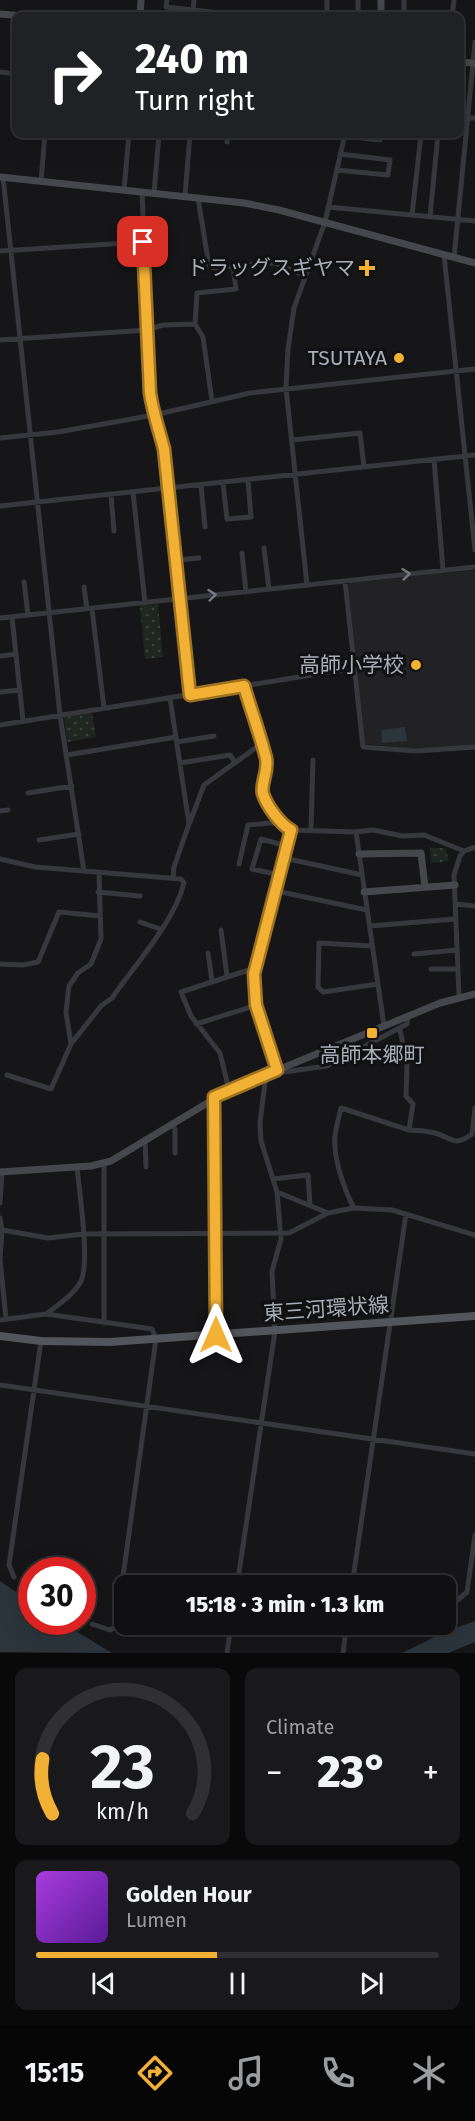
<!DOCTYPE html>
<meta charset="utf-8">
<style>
:root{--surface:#101012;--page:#19191b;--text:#f1f3f6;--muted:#9c9d9f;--line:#303032;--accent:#f2b134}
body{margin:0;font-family:"Fira Sans","Noto Sans JP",sans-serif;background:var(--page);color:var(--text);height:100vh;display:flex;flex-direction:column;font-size:22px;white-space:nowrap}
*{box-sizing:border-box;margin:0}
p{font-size:20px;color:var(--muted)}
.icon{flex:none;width:33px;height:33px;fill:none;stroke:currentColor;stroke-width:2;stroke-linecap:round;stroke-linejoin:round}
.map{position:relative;height:1653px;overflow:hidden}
.panel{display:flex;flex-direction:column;gap:15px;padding:15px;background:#09090a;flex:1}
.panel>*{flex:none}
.banner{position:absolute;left:12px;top:12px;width:452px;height:126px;border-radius:12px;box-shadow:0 6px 24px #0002,0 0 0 2px var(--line);background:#202124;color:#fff;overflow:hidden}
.speed{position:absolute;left:18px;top:1557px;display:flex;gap:12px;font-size:30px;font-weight:700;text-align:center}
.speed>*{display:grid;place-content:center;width:78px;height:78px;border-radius:50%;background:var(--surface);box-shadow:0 6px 24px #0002,0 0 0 2px var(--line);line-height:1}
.speed .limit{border:9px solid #d22;background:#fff;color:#111}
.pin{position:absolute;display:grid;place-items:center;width:51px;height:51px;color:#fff;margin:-26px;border-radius:12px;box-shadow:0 3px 9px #0006}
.me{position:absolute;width:66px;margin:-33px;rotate:0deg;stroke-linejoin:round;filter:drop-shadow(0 0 4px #0008)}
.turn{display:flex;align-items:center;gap:21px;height:126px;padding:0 24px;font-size:27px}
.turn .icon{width:78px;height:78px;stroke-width:2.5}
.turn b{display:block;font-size:42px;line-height:51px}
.big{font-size:45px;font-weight:800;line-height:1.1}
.panel .card{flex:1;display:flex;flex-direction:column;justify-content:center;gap:9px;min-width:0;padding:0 21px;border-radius:12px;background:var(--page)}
.panel .dial{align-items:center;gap:0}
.dial svg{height:156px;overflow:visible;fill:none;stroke:var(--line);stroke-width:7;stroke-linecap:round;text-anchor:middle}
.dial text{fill:var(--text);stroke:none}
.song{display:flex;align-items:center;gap:18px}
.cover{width:72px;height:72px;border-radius:9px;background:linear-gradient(135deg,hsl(280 70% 55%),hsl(270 70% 35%))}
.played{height:6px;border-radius:3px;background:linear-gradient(90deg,var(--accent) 45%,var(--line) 45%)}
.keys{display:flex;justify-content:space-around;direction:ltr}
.heat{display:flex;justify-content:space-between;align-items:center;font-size:33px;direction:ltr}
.panel .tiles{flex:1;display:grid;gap:15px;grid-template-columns:1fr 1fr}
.card:last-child{grid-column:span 2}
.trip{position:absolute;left:114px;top:1575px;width:342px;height:60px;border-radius:12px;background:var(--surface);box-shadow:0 6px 24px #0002,0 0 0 2px var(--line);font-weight:800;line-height:60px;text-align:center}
.dock{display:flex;height:96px;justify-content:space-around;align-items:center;background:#060607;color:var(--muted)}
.dock .icon{width:42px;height:42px}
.dock .active{color:var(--accent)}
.dock b{font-size:27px;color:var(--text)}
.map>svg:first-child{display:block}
.built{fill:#222225}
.park{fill:url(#park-dots)}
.water{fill:#2c353c}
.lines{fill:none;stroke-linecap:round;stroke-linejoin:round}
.street{stroke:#37383d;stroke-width:5}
.secondary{stroke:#45474d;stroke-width:7}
.primary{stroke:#53555c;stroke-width:8}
.oneway{stroke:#757881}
.route-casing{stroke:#9d7322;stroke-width:15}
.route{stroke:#f2b134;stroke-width:10}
.poi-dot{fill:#f2b134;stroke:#111113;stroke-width:2}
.labels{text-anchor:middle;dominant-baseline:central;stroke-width:6;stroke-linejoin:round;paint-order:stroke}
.poi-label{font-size:21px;fill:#a8adb8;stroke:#111113;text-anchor:end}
.street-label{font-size:21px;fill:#a8adb8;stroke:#111113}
</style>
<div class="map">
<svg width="475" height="1653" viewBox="0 0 475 1653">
<defs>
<pattern id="park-dots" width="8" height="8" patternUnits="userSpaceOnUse" patternTransform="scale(1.5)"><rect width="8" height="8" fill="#1e261f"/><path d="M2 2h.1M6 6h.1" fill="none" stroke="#3c433d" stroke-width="1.8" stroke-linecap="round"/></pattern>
</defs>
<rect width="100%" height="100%" fill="#161618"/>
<path class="built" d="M475 570V745L421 749 365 744 348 586 350 583Z"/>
<path class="park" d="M158 604 163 657 145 659 140 606Z
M92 713 96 737 67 742 64 717Z
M430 848H445L449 861 431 863Z"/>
<path class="water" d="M405 727 407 741 382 743 381 730Z
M0 1581 31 1602 32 1622H61L112 1653 0 1652Z
M475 1621V1642L448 1653H402L445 1632Z"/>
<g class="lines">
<path class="street" d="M167 0 166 7 247 16
M327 0V16
M358 0V16
M193 11 194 0
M404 16V0
M452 16 454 0
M0 72 16 74
M459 117 475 118
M287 134 306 137V134
M344 136 380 140
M227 142 228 134
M337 170 388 175 390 160 340 154
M3 177 60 715 84 871
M41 181 45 134
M124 190 129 134
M142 191 150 393C153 413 159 430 164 449L190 695
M154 193 159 134
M185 196 190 134
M198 198 209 266 214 268 233 266
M328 207 475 221
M412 215 421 134
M430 217 438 134
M0 251 143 242
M444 255 475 550
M454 258 475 42
M195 324 203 337 212 401
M0 340 147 330 163 325 195 324 197 293 236 289 233 266 275 263 305 276
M0 438 58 432 154 415 250 393 475 369
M292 440 360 433 364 467
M434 459 443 570
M223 483 227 519 251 517 248 480
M201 485 205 527
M133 492 145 603
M111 495 114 531
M0 506 475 455
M264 548 269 589
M242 553 246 592
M176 560 199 558
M345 581 363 747 416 751 475 747
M24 582 28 615
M307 585 286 388 288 349 294 308 325 222 345 134
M84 587 87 609
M92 609 104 708
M12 617 23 721
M0 618 475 567
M0 656 16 654
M244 686C251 710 260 734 266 758 269 771 260 784 263 794 267 806 280 824 291 830L356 832 384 1026
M0 692 20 690
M170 698 189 824 174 867 173 878
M0 725 355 668
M177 742 214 736
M67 755 176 737
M180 763 230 755 235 762
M28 793 72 786
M0 811 8 810
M190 822 204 785 261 744
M311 830 313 760
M356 832 373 830 402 836 424 835 464 851 460 856 454 875 459 996
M39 840 79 834
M464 851 475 847
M284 858 362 875
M0 859 35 867 181 879 184 883C175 921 134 966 112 998L101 1006 71 1044
M239 864 248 825 281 822
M280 875 252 869 261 839 287 846
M276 891 367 910
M98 892 140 896
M455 904 475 906
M140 922 160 929
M370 926 455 919
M221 930 227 976
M372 946 319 943 318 987 323 992 378 984
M208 953 212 981
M414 954 457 950
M0 964 23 965 38 962 59 912 100 916
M431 969H457
M196 1024 257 1005
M280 1069 284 1072 327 1066 407 1024 408 1016
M277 1070 257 1005 254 974 291 830
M7 1075 51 1089 71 1044 66 1012 69 986 78 973 91 964 101 939 99 872
M229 1090 220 1053 191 1016 181 992 255 968
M214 1097 216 1335
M172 1123 175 1129V1153
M409 1130C417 1130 426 1131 435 1133 451 1137 454 1148 472 1134L475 1108
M145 1139 146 1167
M273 1179 308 1175 310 1205
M277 1192 328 1213
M0 1203 2 1172
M354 1208C344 1189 333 1158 335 1136 336 1127 339 1117 341 1108L409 1130 413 1104 406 1096 407 1064 400 1030
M0 1218 2 1230 0 1259 6 1319
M2 1230 48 1238 84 1234 289 1233 328 1213 354 1208 392 1210 475 1235
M46 1314C58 1305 72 1296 80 1283 91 1266 79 1190 77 1167
M0 1320 46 1314 152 1329 156 1339 116 1627 110 1630 92 1624
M104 1323V1164
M0 1385 475 1454
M14 1577 9 1565 41 1341
M237 1586 275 1331 272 1271 281 1239 277 1192 261 1141 260 1122 266 1075
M352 1586 406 1214
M453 1604 467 1592 475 1535
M227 1653 231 1624
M343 1653 347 1624"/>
<path class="secondary" d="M0 14 24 16
M140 16 141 0
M381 16V0
M459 62 473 63
M0 177 244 203 279 210 475 263
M359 854 421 853 425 887
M364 892 455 885
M0 1172 91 1166 111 1161 229 1090 440 1003 475 994"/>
<path class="primary" d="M0 1336 41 1341 110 1342 475 1316"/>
</g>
<defs><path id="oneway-chevron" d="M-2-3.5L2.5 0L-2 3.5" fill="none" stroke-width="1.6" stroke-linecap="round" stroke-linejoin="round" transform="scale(1.5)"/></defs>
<g class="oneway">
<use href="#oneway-chevron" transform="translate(406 574) rotate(-6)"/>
<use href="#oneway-chevron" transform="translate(212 595) rotate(-6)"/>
</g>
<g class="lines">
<g class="route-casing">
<path id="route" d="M143 242 150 393C153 413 159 430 164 449L190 695 244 686C251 710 260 734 266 758 269 771 260 784 263 794 267 806 280 824 291 830L254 974 256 1005 277 1070 214 1097 216 1335"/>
</g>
<use href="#route" class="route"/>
</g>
<g class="poi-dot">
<path d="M364 259h6v6h6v6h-6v6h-6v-6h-6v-6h6z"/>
<circle cx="399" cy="358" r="6"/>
<circle cx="416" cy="665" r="6"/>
<rect x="366" y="1027" width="12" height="12" rx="3"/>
</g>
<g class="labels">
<g class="poi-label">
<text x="355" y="268">ドラッグスギヤマ</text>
<text x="387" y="358">TSUTAYA</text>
<text x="404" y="665">高師小学校</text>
<text x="372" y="1055" text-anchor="middle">高師本郷町</text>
</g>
<g class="street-label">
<text transform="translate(326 1309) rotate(-4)">東三河環状線</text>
</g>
</g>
</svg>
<div class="speed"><div class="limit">30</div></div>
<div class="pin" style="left:143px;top:242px;background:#d93025"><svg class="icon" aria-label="arrive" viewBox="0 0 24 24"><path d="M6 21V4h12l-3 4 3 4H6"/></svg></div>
<svg class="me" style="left:216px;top:1335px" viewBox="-20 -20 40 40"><path d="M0-17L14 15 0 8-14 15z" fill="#f2b134" stroke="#fff" stroke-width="4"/></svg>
<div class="trip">15:18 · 3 min · 1.3 km</div>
<div class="banner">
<div class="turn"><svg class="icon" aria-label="right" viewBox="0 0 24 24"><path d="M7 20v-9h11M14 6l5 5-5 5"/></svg><div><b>240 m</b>Turn right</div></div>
</div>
</div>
<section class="panel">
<div class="tiles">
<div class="card dial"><svg viewBox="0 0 100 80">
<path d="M14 69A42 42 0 1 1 86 69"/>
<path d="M14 69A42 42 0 0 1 9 41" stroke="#f2b134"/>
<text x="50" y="56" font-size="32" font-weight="700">23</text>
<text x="50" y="72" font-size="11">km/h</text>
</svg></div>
<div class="card"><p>Climate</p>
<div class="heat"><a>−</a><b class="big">23°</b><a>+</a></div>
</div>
<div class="card">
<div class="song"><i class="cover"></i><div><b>Golden Hour</b><p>Lumen</p></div></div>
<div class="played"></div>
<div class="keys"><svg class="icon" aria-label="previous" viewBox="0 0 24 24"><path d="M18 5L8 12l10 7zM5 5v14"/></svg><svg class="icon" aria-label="pause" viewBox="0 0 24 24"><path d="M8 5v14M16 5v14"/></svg><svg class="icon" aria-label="next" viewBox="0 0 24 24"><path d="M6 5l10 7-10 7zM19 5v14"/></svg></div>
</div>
</div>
</section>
<nav class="dock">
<b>15:15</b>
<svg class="icon active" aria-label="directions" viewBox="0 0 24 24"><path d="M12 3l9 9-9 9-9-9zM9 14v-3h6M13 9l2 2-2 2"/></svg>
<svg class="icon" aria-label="music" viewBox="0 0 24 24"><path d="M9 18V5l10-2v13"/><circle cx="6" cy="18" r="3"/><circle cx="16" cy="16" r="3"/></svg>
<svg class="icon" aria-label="phone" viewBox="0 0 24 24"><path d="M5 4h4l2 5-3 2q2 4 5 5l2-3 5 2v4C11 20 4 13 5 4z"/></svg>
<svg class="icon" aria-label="climate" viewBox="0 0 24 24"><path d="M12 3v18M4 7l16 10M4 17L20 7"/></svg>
</nav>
